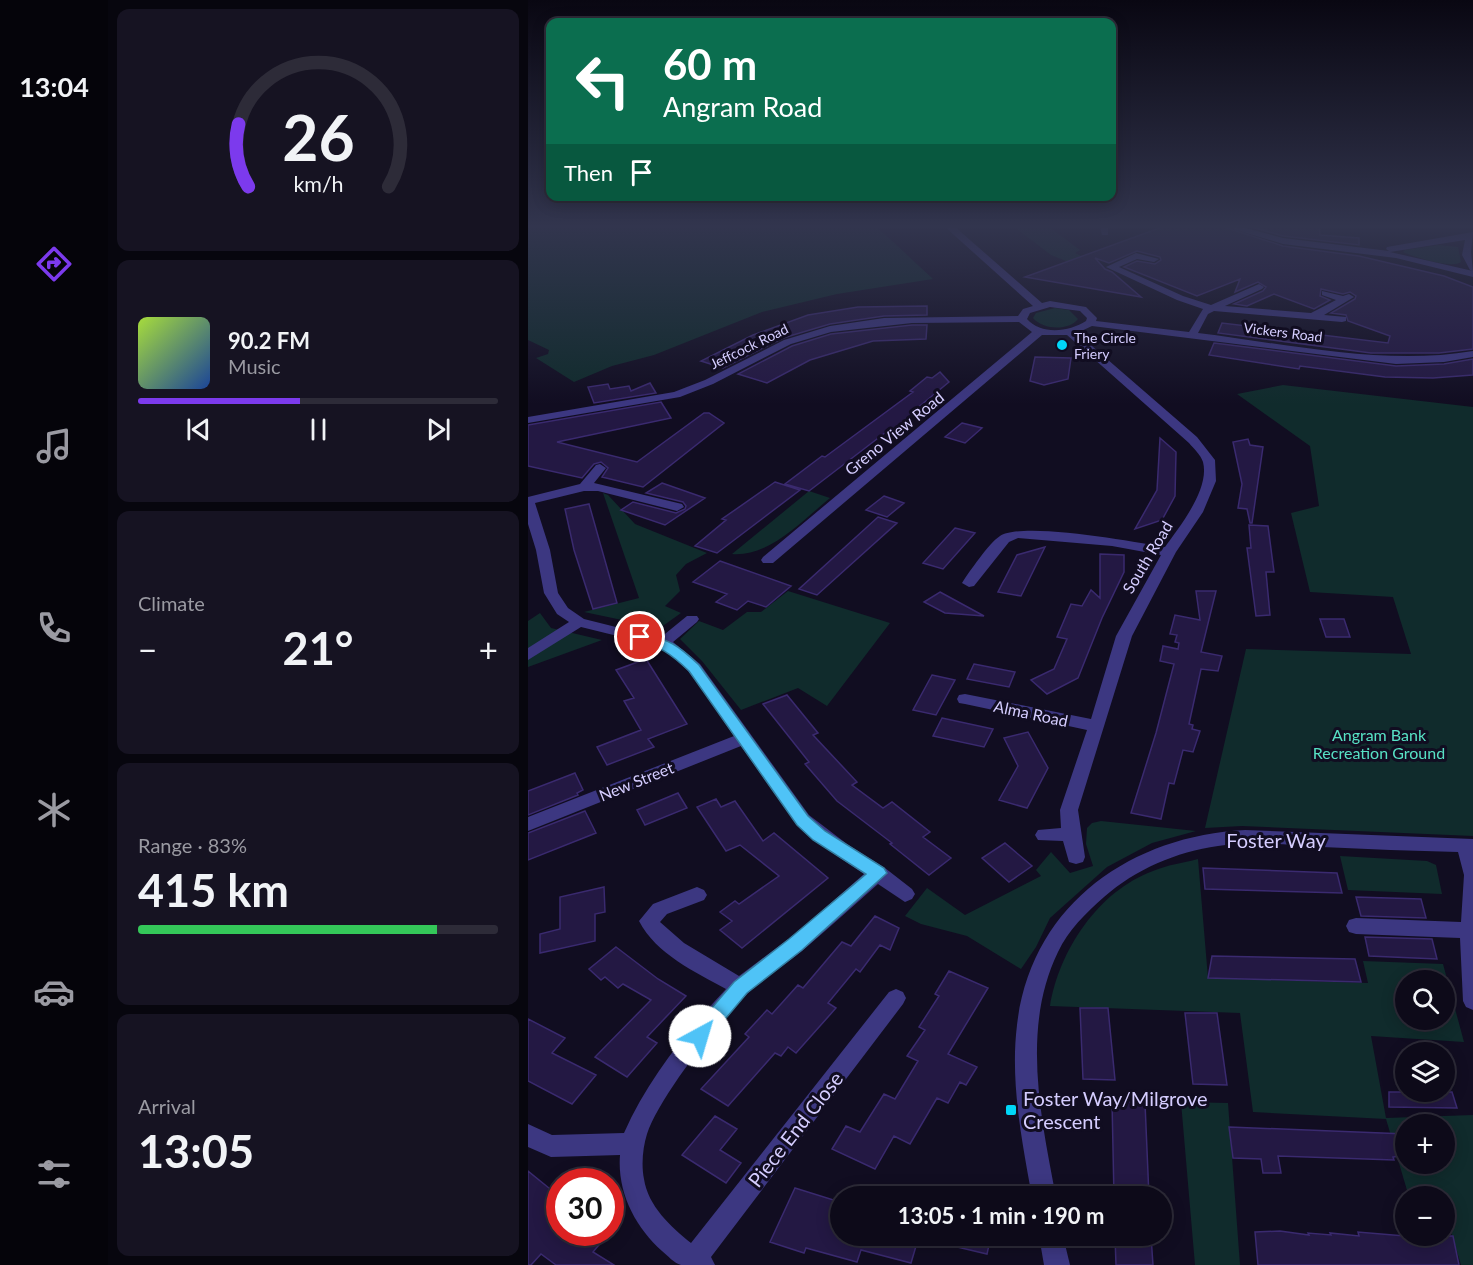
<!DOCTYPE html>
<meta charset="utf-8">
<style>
:root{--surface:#0d0a19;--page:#161322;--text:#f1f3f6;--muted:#9a9aa2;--line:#2d2b38;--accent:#7c3aed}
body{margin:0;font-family:Lato,sans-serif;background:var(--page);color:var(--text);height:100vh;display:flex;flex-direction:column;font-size:22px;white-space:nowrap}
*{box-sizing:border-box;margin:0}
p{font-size:20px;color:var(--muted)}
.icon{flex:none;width:33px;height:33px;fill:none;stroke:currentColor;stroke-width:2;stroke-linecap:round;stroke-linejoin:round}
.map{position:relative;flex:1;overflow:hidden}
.side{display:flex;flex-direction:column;gap:9px;padding:9px;background:#07060e;width:420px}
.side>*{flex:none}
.top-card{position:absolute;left:18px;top:18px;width:570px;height:183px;border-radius:12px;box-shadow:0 3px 15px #0003,0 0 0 2px var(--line);background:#0b6e4f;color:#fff;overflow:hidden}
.buttons{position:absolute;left:867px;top:970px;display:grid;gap:12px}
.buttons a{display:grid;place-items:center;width:60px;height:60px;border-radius:50%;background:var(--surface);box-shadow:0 3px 15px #0003,0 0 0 2px var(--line);font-size:30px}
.speed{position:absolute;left:18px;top:1168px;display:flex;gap:12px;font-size:30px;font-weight:700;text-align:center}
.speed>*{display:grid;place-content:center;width:78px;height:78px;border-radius:50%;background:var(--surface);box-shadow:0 3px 15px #0003,0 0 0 2px var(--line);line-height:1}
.speed .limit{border:9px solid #d22;background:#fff;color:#111}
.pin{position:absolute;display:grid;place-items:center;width:51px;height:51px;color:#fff;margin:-26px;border:3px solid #fff;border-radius:50%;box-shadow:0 2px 6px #0007}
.me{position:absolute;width:66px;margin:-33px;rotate:39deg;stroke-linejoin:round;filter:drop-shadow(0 0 4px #0008)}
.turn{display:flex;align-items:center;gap:21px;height:126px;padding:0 18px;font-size:27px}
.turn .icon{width:78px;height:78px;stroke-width:2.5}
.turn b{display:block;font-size:42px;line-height:51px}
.then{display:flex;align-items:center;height:57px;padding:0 18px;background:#0003;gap:12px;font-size:22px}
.big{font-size:45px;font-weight:700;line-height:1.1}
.side .widget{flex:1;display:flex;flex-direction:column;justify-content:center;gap:9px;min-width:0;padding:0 21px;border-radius:12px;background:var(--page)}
.side .dial{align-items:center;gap:0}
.dial svg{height:156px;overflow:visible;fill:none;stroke:var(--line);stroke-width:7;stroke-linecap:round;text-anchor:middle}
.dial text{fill:var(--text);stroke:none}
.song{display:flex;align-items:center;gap:18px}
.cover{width:72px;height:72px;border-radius:9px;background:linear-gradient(135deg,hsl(80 70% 55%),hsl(220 70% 35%))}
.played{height:6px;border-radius:3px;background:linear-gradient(90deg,var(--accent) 45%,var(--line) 45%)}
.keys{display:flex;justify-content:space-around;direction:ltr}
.heat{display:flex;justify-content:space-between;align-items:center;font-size:33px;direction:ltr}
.charge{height:9px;border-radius:4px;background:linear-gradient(90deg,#34c759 83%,var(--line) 0)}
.trip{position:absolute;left:302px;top:1186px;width:342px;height:60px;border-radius:30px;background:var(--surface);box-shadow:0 3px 15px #0003,0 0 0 2px var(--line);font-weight:700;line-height:60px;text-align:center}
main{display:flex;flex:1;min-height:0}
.dock{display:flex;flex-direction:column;width:108px;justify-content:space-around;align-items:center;background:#05040a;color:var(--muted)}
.dock .icon{width:42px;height:42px}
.dock .selected{color:var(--accent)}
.dock b{font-size:27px;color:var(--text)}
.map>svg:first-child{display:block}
.green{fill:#102b2c;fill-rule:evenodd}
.building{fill:#231843;stroke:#3a2a6f;stroke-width:1.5}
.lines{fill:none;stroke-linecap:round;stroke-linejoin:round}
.street{fill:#3c3781;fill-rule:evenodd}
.route{fill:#4fc3f7;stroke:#337fa1;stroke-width:1.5}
.poi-dot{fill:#00d6f8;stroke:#110d21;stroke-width:2}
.labels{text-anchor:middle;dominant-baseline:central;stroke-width:6;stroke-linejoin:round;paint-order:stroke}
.far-street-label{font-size:14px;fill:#d5cdff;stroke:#110d21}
.far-poi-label{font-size:14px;fill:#d5cdff;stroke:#110d21;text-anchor:start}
.street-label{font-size:16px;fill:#d5cdff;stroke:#110d21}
.park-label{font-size:16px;fill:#57e1c4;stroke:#110d21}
.near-street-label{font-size:20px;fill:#d5cdff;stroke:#110d21}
.near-poi-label{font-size:20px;fill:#d5cdff;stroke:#110d21;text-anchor:start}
</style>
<main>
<nav class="dock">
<b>13:04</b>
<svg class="icon selected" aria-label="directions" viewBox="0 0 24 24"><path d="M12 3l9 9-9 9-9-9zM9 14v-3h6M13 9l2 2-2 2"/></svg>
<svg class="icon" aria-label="music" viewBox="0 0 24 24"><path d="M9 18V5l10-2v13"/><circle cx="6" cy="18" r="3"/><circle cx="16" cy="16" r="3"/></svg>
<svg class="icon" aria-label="phone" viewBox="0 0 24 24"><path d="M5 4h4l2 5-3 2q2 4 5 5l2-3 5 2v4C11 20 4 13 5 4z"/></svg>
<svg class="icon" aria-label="climate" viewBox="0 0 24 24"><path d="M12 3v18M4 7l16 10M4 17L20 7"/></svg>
<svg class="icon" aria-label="car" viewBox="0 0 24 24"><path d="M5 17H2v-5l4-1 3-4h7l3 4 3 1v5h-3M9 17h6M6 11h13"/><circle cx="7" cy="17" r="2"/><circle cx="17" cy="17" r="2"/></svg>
<svg class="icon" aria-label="filters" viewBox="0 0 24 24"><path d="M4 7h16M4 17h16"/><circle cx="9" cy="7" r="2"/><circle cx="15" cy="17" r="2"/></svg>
</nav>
<section class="side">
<div class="widget dial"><svg viewBox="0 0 100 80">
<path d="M14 69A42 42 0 1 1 86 69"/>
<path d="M14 69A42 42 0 0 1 9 37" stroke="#7c3aed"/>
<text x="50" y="56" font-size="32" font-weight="700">26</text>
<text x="50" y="72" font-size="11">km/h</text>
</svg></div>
<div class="widget">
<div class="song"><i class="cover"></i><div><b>90.2 FM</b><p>Music</p></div></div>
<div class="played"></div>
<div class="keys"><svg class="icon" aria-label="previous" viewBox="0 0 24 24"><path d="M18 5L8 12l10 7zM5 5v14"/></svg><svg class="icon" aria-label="pause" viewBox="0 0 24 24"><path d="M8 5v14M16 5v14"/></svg><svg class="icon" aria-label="next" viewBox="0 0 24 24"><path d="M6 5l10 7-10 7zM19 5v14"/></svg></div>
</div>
<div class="widget"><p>Climate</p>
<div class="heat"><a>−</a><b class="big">21°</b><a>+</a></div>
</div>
<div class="widget"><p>Range · 83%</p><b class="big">415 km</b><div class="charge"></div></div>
<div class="widget"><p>Arrival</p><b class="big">13:05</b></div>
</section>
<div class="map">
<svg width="945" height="1265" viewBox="0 0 945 1265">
<rect width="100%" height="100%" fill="#110d21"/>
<path class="green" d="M0 226H348L405 279 309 294 234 312 126 355 84 366 46 382 8 358 20 354 21 350 0 340Z
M485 226H520L552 250 547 253 570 264 558 269 523 255Z
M911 245 930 247 933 262C924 269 886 257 875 252L877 250Z
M527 308 541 310 550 319C541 331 515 330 505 318L508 313Z
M755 385 945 407V836L714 826 677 828 718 649 883 654 865 597 782 592 763 513 791 506 782 446 709 394Z
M281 491 302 498C275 520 242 557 204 554Z
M75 493 80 495 107 524 179 553 158 564 148 575 152 591 137 606 153 613 132 628 56 612 111 598Z
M260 591 362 623 299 706 270 688 213 710 174 661 152 639 171 621 195 630 219 612H233Z
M12 613 23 628 74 640 0 667V621Z
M573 821 668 831 624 843 579 867 522 918 508 947 493 969 439 936 393 924 377 916 399 888 437 915 513 876 508 870 523 852 542 873 565 866 558 844 559 828 564 823Z
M812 856 899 861 908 865 914 894 820 890Z
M670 859 680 978 840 983 835 961 915 964 936 1042 843 1036 858 1118 945 1115V1265H933L917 1211 916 1197H881L858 1119 725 1112 712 1013 522 1006C531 951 570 891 625 871 639 865 655 863 670 859ZM878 981H916V1020H878ZM878 1125H916V1164H878Z
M653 1102 700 1103 712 1265H667Z"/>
<path class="building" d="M637 226H693L755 246 831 256 916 276 945 287V349L911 353H843L690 333 694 323 860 343 862 336 820 321 818 315 803 313 827 299 828 296 822 292 815 294 793 289 792 296 802 300 786 309 746 294 719 306 706 304 735 291 738 287 730 282 707 292 712 279 669 296 596 267 609 261 627 264 633 260 632 257 609 251 581 263 567 258 577 269 584 272 613 297 497 277Z
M720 226H791L792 235 831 238V245L755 236Z
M399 306V315L356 316 302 324 255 338 195 368 173 361 225 335 280 315 330 307Z
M384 325H399L398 339 345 341 282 360 239 383 210 374 264 346 303 334Z
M686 343 868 366 916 364 945 359V375L905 378 857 377 772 366 771 369 681 355Z
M507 357 543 358 540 379 516 385 502 381Z
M412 372 421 382 392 406 396 407 365 430 362 429 281 491 257 484 294 456 297 457 385 392 382 391 399 377 404 378Z
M122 383 128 393 66 403 60 387 80 384 82 389 101 386 103 391Z
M133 402 143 418 29 442 109 462 176 413H181L196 423 115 487 74 477 80 468 73 462 66 464 54 478 0 466V425Z
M434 423 454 428 437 443 417 437Z
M632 438 648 452 647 496 634 520 607 529 629 490Z
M720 439 722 445 735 447 724 523H722L719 509 710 508 714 484 705 442Z
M247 482 272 490 189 553 167 546 198 520 194 519Z
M134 483 177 498 137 525 93 510 105 502 148 513 157 509 158 506 155 502 118 493Z
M356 496 376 503 359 517 338 510Z
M61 504 89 603 65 609 46 550 37 509Z
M350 517 369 523 289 595 271 589Z
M721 525 740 526 746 572H738L742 615 728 616 719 548H723Z
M427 528 447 533 415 569 395 563Z
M517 547 493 596 470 592 489 555Z
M572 554 596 555V572L574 618 550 678 519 694 503 680 526 669 539 639 529 637 543 604 554 606 563 590 572 598Z
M192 561 263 586 238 607 220 601 209 610 188 602 199 594 165 582Z
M668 591H688L673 652 694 656 690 671 673 669 661 724 665 725 664 729 672 731 665 752 655 750 646 784 641 783 633 819 603 813 628 733 646 664 632 661 635 646 650 649 651 643 647 642 649 635 642 634 647 615 672 620Z
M412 592 456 616 417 613 396 602Z
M792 619H816L822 637H798Z
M118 659 159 724 120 739 126 747 79 765 69 747 113 730 96 701 106 698 88 670Z
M446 664 487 672 481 687 439 679Z
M404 675 427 680 408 715 385 710Z
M259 695 290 733 285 735 329 782 324 785 355 808 364 802 402 832 395 837 423 858 401 875 362 844 364 843 309 801 277 764 281 762 235 704Z
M414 718 465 729 456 747 405 736Z
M500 732 520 768 499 808 471 800 490 766 476 738Z
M47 773 55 790 49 793 50 795 0 815V791Z
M150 793 159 808 117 825 109 810Z
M188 799 193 807 207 801 235 841 246 833 300 878 214 948 192 930 204 921 192 912 207 901 211 904 251 876 212 845 198 851 169 807Z
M57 811 68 833 0 860V833Z
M477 843 504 866 481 882 454 858Z
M675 868 809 873 814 893 677 889Z
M76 887 77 912 67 914V941L12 953V934L32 929V897Z
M828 897 893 899 898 918 833 916Z
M347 916 371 928 362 950 352 945 332 972 328 969 300 1003 308 1008 268 1053 260 1047 253 1056 247 1053 200 1106 173 1089 221 1037 217 1034 239 1010 244 1014 270 985 275 988 314 942 323 946Z
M837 937 904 939 909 959 841 956Z
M88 947 130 979 158 996 119 1037 129 1043 99 1077 67 1057 123 1000 95 984 90 988 77 977 73 980 61 969Z
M684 956 827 959 833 982 680 978Z
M421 971 460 988 420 1054 449 1067 438 1085 432 1082 420 1103 409 1098 382 1144 366 1136 347 1169 304 1149 318 1126 332 1132 356 1094 367 1099 390 1061 379 1056 397 1030 391 1027 411 996 407 994Z
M552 1008H580L587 1080 555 1079Z
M657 1013H689L699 1085 665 1084Z
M0 1019 37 1038 24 1053 68 1075 44 1104 0 1081Z
M861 1092H924L929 1108 861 1107Z
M584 1101 617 1103 621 1197H586Z
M187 1116 209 1129 192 1150 213 1163 198 1183 154 1155Z
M701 1127 878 1134V1155L865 1157 866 1160 750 1156 753 1173H735L733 1159 705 1158Z
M0 1171 32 1197V1233H66L75 1240 65 1252 86 1265H28L13 1254 3 1265H0Z
M267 1188 312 1202V1236H391L383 1263 333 1250 329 1262 278 1248 276 1253 242 1242Z
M752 1231 781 1235 780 1233 803 1235 802 1233 831 1236 830 1232 877 1236H925L931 1265H730L727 1232Z
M412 1236H463L459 1254 412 1243Z
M587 1236H623L625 1265H588Z"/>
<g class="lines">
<path class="street" d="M416 226H426L514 303 522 301 558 307 569 318 568 321 661 332 675 309 649 300 578 267 608 253 631 259 626 262 609 259 591 267 655 296 683 305 731 284 736 287 734 289 697 306 783 313 808 300 794 295V291L815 296 821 294 826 297 796 315 818 317V321L814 322 686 311 680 314 670 333C760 344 856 366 945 351V357L916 362 868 364 564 326 549 333 669 437 687 460 688 481 675 512 648 552 604 636 550 810 557 857 555 862 548 864 541 862 535 841 510 840 507 835 510 830 533 828 532 810 559 730 437 704 431 703 429 699 431 695 437 694 563 719 588 636 633 555 584 546 490 538 481 542 446 586 441 587 434 583C441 572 462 542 472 536 494 521 608 542 637 547 652 526 682 489 675 462 673 455 665 448 661 443L539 335H514L245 563H235L233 560 235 557 504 332 491 322 384 323 303 332 263 344 185 384 152 397 0 423V417L146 392 177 380 256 340 302 326 356 318 490 316 495 309 505 306ZM522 307 552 311 559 318 558 321C541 332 513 335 499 319L502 313Z
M572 226H580V235H574Z
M695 226H710L755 238 861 251 858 249 859 247 945 232 943 252 945 271 942 270 934 255 937 240 862 252 945 271V277L868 258 755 244Z
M72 464 78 468 66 483 154 504 156 507 149 511 70 491H56L7 503 22 550 30 593 40 608 56 619 132 638 159 616H169L171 619 169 622 145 642 172 664 281 815 319 844 357 868 384 889 387 894 384 899 377 902 350 884C325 906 300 929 274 951 257 965 237 977 220 993 192 1020 131 1097 119 1134 115 1147 113 1164 116 1179 120 1206 143 1227 163 1243L361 992 368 989 375 992 378 998 375 1004 183 1257 187 1265C176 1265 163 1265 153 1265 146 1263 140 1256 134 1251 107 1227 89 1192 92 1155L23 1157 0 1147V1124L24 1135 96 1133C120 1079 158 1032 198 989 167 972 128 954 111 921L125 904 169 887 176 890 179 895 176 900 139 914 132 922 156 943 211 976 271 931 336 874 293 845 269 825 213 746 0 831V817L206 736C184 705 164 665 130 646L53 627 0 660V648L41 622 29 614 16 593 8 550 0 524V497L52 484 68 465Z
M717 830 945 839V1010L938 1007 935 1001 932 938 828 934 821 932 818 926 821 920 828 918 933 922 936 875 930 852C885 851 840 849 794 847 760 845 725 841 690 846 648 852 608 869 576 897 558 913 540 930 530 952 493 1028 513 1118 528 1197H504C494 1141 482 1082 489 1025 503 905 602 836 717 830Z
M511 1236H535L542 1265H516Z"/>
</g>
<linearGradient id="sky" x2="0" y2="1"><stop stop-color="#090712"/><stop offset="0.56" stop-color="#32354e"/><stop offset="1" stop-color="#32354e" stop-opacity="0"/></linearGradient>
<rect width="945" height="404" fill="url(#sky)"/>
<path class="route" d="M112 633C142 640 149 644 171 665L280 816 297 831 356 868 359 873 274 950 219 993 178 1042 172 1044 165 1042 162 1036 165 1030 206 982 261 939 338 874 285 840 269 825 161 671C142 653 133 647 108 640L106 637Z"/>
<g class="poi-dot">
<circle cx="534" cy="345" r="6"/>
<rect x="477" y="1104" width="12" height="12" rx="3"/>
</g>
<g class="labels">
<g class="far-street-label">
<text transform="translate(755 332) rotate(7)">Vickers Road</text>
<text transform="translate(221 346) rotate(-26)">Jeffcock Road</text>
</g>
<g class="far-poi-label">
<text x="546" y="337">The Circle<tspan x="546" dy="16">Friery</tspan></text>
</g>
<g class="street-label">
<text transform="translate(366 433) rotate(-39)">Greno View Road</text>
<text transform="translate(619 557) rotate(-59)">South Road</text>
<text transform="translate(503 713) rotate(12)">Alma Road</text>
<text transform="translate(108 781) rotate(-22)">New Street</text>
</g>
<g class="park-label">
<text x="851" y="734">Angram Bank<tspan x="851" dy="18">Recreation Ground</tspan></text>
</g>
<g class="near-street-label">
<text x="748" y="840">Foster Way</text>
<text transform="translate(267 1129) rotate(-52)">Piece End Close</text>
</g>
<g class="near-poi-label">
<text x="495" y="1098">Foster Way/Milgrove<tspan x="495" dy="23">Crescent</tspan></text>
</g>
</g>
</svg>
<div class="buttons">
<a><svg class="icon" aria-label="search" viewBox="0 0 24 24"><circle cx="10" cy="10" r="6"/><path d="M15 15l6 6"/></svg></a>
<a><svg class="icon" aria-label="layers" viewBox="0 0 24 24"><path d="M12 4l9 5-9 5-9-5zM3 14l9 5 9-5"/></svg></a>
<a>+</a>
<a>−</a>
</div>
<div class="speed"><div class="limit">30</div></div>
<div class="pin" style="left:112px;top:637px;background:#d93025"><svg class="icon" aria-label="arrive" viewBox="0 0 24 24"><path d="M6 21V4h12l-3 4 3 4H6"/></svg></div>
<svg class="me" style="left:172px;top:1036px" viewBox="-20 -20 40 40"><circle r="19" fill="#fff"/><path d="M0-13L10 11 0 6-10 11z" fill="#4fc3f7"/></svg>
<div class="trip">13:05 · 1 min · 190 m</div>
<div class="top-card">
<div class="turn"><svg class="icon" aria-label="left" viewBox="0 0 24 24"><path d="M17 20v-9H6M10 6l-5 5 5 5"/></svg><div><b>60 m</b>Angram Road</div></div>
<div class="then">Then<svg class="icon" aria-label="arrive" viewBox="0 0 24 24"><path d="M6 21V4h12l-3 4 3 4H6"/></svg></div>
</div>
</div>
</main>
